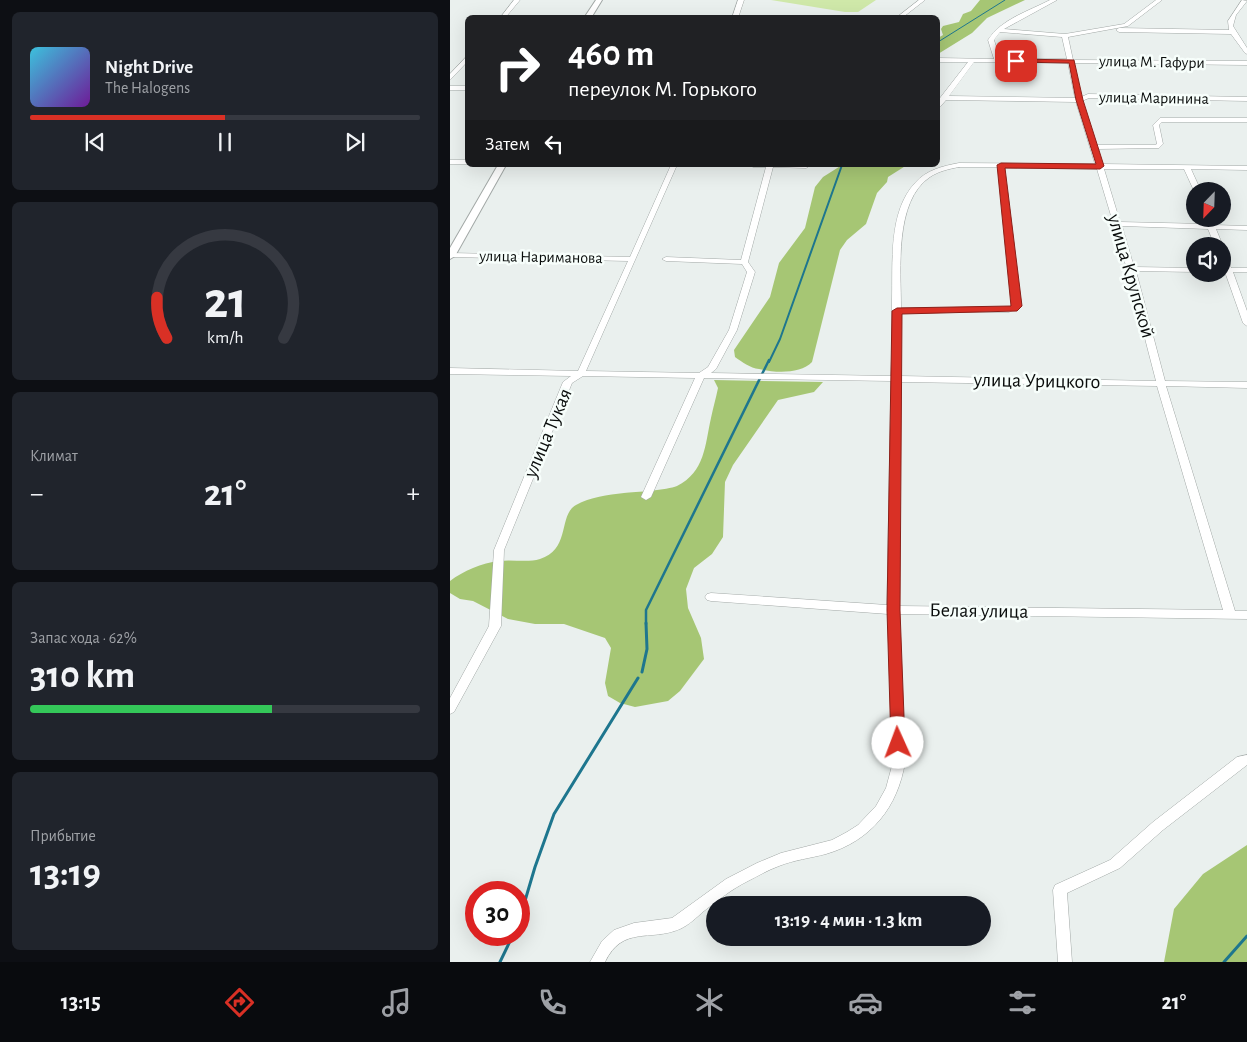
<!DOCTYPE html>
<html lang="ru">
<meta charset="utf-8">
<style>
:root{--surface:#171b24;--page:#20242c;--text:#f1f3f6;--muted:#9ea1a6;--line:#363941;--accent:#d93025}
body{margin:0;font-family:"Alegreya Sans",sans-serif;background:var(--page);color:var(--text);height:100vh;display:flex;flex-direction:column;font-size:19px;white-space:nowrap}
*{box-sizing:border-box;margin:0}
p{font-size:16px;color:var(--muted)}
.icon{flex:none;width:28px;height:28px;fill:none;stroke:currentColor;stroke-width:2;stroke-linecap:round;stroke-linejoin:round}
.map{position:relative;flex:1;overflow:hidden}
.sheet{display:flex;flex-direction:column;gap:12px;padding:12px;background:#0d0f14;width:450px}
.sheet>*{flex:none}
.banner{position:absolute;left:15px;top:15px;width:475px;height:152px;border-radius:8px;box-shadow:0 5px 20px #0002;background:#202124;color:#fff;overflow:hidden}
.needle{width:32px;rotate:203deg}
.tools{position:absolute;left:736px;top:182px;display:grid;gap:10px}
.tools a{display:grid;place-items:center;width:45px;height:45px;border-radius:50%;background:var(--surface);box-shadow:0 5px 20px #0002;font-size:25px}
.speed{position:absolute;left:15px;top:881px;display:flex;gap:10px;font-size:25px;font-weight:700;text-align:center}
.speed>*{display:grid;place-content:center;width:65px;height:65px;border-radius:50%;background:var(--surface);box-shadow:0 5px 20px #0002;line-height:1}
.speed .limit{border:8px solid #d22;background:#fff;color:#111}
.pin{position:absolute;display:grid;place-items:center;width:42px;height:42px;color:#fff;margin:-21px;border-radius:10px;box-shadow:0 2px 8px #0006}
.me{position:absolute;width:55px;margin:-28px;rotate:358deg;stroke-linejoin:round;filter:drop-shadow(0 0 4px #0008)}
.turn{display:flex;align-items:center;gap:18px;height:105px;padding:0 20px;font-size:22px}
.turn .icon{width:65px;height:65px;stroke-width:2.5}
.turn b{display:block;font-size:35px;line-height:42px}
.then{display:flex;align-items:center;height:48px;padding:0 20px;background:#0003;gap:10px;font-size:19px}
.big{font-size:38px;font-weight:700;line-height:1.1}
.sheet .widget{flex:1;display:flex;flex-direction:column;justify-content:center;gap:8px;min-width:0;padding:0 18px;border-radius:8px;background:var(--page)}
.sheet .dial{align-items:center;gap:0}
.dial svg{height:130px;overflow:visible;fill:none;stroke:var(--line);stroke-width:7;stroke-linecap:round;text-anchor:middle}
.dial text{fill:var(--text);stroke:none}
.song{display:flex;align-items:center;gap:15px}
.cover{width:60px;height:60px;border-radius:8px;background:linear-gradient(135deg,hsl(190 70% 55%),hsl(280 70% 35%))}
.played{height:5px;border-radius:2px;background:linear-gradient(90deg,var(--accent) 50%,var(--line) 50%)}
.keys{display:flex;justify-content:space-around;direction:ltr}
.heat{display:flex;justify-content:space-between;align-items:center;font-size:28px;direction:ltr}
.charge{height:8px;border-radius:4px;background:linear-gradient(90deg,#34c759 62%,var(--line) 0)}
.trip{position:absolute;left:256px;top:896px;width:285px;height:50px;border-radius:25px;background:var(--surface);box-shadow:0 5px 20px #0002;font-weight:700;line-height:50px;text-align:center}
.tab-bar{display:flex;height:80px;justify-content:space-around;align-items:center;background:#090b0e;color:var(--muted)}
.tab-bar .icon{width:35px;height:35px}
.tab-bar .active{color:var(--accent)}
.tab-bar b{font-size:22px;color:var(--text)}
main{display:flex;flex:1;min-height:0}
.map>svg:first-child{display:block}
.green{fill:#cfe8a9}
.forest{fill:#a6c674}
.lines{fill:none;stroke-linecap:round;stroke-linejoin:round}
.stream-far3{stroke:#1e768e;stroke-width:1}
.stream-far2{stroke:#1e768e;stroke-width:2}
.stream-far1{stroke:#1e768e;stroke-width:2.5}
.stream{stroke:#1e768e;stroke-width:3}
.minor-casing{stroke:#a2a8a6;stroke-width:1}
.tertiary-casing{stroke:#a2a8a6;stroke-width:2}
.minor{fill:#fff;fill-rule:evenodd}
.tertiary{fill:#fff;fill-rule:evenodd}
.route{fill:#d93025;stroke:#8d1f18}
.labels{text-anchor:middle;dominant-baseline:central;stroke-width:5;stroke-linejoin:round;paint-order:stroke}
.far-street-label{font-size:16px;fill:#0a0d0c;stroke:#f7fefb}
.street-label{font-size:20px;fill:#0a0d0c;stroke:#f7fefb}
</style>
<main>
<section class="sheet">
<div class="widget">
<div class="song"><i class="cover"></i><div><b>Night Drive</b><p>The Halogens</p></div></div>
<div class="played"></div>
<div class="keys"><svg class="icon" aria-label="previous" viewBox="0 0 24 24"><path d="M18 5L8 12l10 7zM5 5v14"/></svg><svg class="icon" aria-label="pause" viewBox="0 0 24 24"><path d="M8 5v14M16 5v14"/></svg><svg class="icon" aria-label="next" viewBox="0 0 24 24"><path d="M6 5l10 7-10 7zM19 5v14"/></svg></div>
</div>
<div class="widget dial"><svg viewBox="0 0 100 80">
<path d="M14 69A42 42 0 1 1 86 69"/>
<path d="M14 69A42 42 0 0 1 8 44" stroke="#d93025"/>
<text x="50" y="56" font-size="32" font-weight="700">21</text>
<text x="50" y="72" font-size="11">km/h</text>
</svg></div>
<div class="widget"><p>Климат</p>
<div class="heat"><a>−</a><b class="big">21°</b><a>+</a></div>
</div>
<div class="widget"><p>Запас хода · 62%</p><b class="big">310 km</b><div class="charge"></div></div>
<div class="widget"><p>Прибытие</p><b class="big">13:19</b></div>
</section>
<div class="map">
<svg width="797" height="962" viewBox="0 0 797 962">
<rect width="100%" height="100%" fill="#eaf0ee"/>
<path class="green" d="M321 0H426L408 12H395Z"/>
<path class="forest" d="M530 0H575L537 18 522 33 488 54V38L493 35 491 29 493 26 509 22 513 14 521 11Z
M392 165H457L438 177 437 182 427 193 416 224 397 240 390 250 362 362C351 374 325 373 309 369 300 368 292 362 285 357L284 350 320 297 329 263 355 228 365 187 373 177Z
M264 380 373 382 364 392 328 400 283 465 275 482 273 537 262 554 244 568 236 589 238 608 251 638 254 659 230 691 218 701 185 707 170 703 158 696 155 683 161 648 155 638 114 624H85L58 619 23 601 10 599 0 593V581C13 571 32 563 49 561 63 559 77 563 90 559 121 549 108 515 126 505 140 497 158 495 174 493 186 492 217 490 227 486 255 472 255 445 261 418 263 408 266 398 268 388Z
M797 845V962H714L724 909 753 874Z"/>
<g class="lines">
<path class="stream-far3" d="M488 42 555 0"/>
<path class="stream-far2" d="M319 362 330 339 392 165"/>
<path class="stream-far1" d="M196 624V610L319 360"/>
<path class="stream" d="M192 672 197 649 196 623
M69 921 85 867 104 814 188 678
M50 962 63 935
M774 962 797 936"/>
<g class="minor-casing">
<path id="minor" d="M64 0H70L55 18H50Z
M288 0H294L288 18H282Z
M469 0H475L452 18H446Z
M600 0H607L554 29 615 34 674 24 706 0H712L678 26 618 37 623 60 797 61V65L624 63 631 97 638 94 797 97V101L639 98 632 101 646 145H705L707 144 703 125 710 118H797V122H712L709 125 713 144 709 148 647 149 652 164 797 166V170L741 169 751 191H745V193L734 169H654L670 222 756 224 754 219H762L764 225 797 226V230L766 229 773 246 772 247 765 246 758 229 672 226 684 267 745 268V272L686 271 715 381 797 382V388L716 386 785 611H797V619L449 614 455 762C448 807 421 841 376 854 361 858 344 860 329 866 318 870 308 876 298 881 282 889 268 900 254 911 247 917 239 925 230 929 200 942 173 925 155 962H140L152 941 164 930 184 923 222 918 276 879 307 863 331 853 382 840 397 832 408 825 426 806 436 788 443 762 438 614 261 601 257 600 255 597 257 594 261 593 437 605 441 381 254 378 201 497 196 500 191 497 245 378 133 376 122 383 54 550 51 626 4 712 0 714V698L39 626 44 550 113 382 121 376 0 374V368L128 371 178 261 0 257V253L180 257 221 165H227L136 371 249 373 258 367 279 330 297 272 292 264 216 261 212 259 216 257 291 260 316 167H303L300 165H359L358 167 356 168 323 167 298 262 305 272 287 330 266 369 261 373 441 376C442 351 442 325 442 300 443 263 438 212 465 183 476 170 493 166 509 163L645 164 626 102 496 100 490 107 488 108V102L490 98 518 62H488V58L544 59 538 40C551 19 579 11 600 0ZM550 32 612 37 617 59H550L544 40ZM524 62 618 63 625 98 499 96ZM509 167H548L563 305 557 308H451C451 270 444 201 480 177 489 171 499 169 509 167ZM555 168 647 169 677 269 706 381 450 376 451 313 559 312 571 306ZM450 382 707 386 773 610 449 606Z
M792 0 797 1 786 15 783 26 797 48V54L795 53 781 34 669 32 666 30 669 28 779 30 778 21Z
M18 55V61L0 80V74Z
M0 86H18V90H0Z
M0 160H18V164H0Z
M772 252 776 254 781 268H797V272H783L797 311V326L793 323 775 272H772Z
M797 755V765L713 830 670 868 617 893 622 962H608L603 890 605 885 660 860 703 822 787 757Z"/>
</g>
<g class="tertiary-casing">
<path id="tertiary" d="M146 0H152L141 18H134Z
M48 165H56L5 256 0 259V248Z"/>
</g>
<use href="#minor" class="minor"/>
<use href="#tertiary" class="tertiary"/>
</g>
<path class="route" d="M566 59 624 60 633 100 654 166 650 169 555 168 572 306 567 311 452 314 450 610 455 743 453 747 448 749 443 747 441 743 437 610 442 311 447 308 561 306 547 165 551 163 646 164 626 100 619 63 564 62V60Z"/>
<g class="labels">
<g class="far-street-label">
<text transform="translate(702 62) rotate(1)">улица М. Гафури</text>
<text transform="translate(704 98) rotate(1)">улица Маринина</text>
<text transform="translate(91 257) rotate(1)">улица Нариманова</text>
</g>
<g class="street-label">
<text transform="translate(681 276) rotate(74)">улица Крупской</text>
<text transform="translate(587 381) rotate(1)">улица Урицкого</text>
<text transform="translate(98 433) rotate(-67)">улица Тукая</text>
<text transform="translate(529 611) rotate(1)">Белая улица</text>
</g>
</g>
</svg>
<div class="tools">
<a><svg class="needle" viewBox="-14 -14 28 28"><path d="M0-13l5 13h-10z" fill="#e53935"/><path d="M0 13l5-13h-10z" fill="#9ea1a6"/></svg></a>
<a><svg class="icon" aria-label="sound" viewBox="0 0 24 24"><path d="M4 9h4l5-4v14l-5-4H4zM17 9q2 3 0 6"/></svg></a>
</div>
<div class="speed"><div class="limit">30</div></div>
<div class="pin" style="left:566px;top:61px;background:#d93025"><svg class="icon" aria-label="arrive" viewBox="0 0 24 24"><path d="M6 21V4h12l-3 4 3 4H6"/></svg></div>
<svg class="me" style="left:448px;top:743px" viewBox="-20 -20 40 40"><circle r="19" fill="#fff"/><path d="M0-13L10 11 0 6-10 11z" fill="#d93025"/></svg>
<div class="trip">13:19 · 4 мин · 1.3 km</div>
<div class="banner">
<div class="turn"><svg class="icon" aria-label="right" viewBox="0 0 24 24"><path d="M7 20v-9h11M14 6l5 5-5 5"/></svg><div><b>460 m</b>переулок М. Горького</div></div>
<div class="then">Затем<svg class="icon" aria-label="left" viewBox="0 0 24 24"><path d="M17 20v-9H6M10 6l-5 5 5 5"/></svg></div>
</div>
</div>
</main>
<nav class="tab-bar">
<b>13:15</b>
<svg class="icon active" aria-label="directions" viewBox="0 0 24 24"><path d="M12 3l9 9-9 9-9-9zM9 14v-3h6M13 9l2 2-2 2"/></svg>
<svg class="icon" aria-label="music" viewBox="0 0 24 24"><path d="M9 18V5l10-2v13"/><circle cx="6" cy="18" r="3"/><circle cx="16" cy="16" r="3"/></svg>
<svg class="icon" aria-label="phone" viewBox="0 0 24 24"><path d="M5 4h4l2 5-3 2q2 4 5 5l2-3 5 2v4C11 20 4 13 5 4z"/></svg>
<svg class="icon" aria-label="climate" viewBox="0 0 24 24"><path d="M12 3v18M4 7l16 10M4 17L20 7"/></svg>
<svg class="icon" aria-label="car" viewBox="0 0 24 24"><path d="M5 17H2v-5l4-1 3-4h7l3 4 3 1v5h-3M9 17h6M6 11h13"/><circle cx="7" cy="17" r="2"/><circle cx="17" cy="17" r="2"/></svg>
<svg class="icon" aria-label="filters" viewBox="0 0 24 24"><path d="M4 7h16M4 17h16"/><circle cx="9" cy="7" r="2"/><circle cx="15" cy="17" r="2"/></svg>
<b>21°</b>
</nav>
